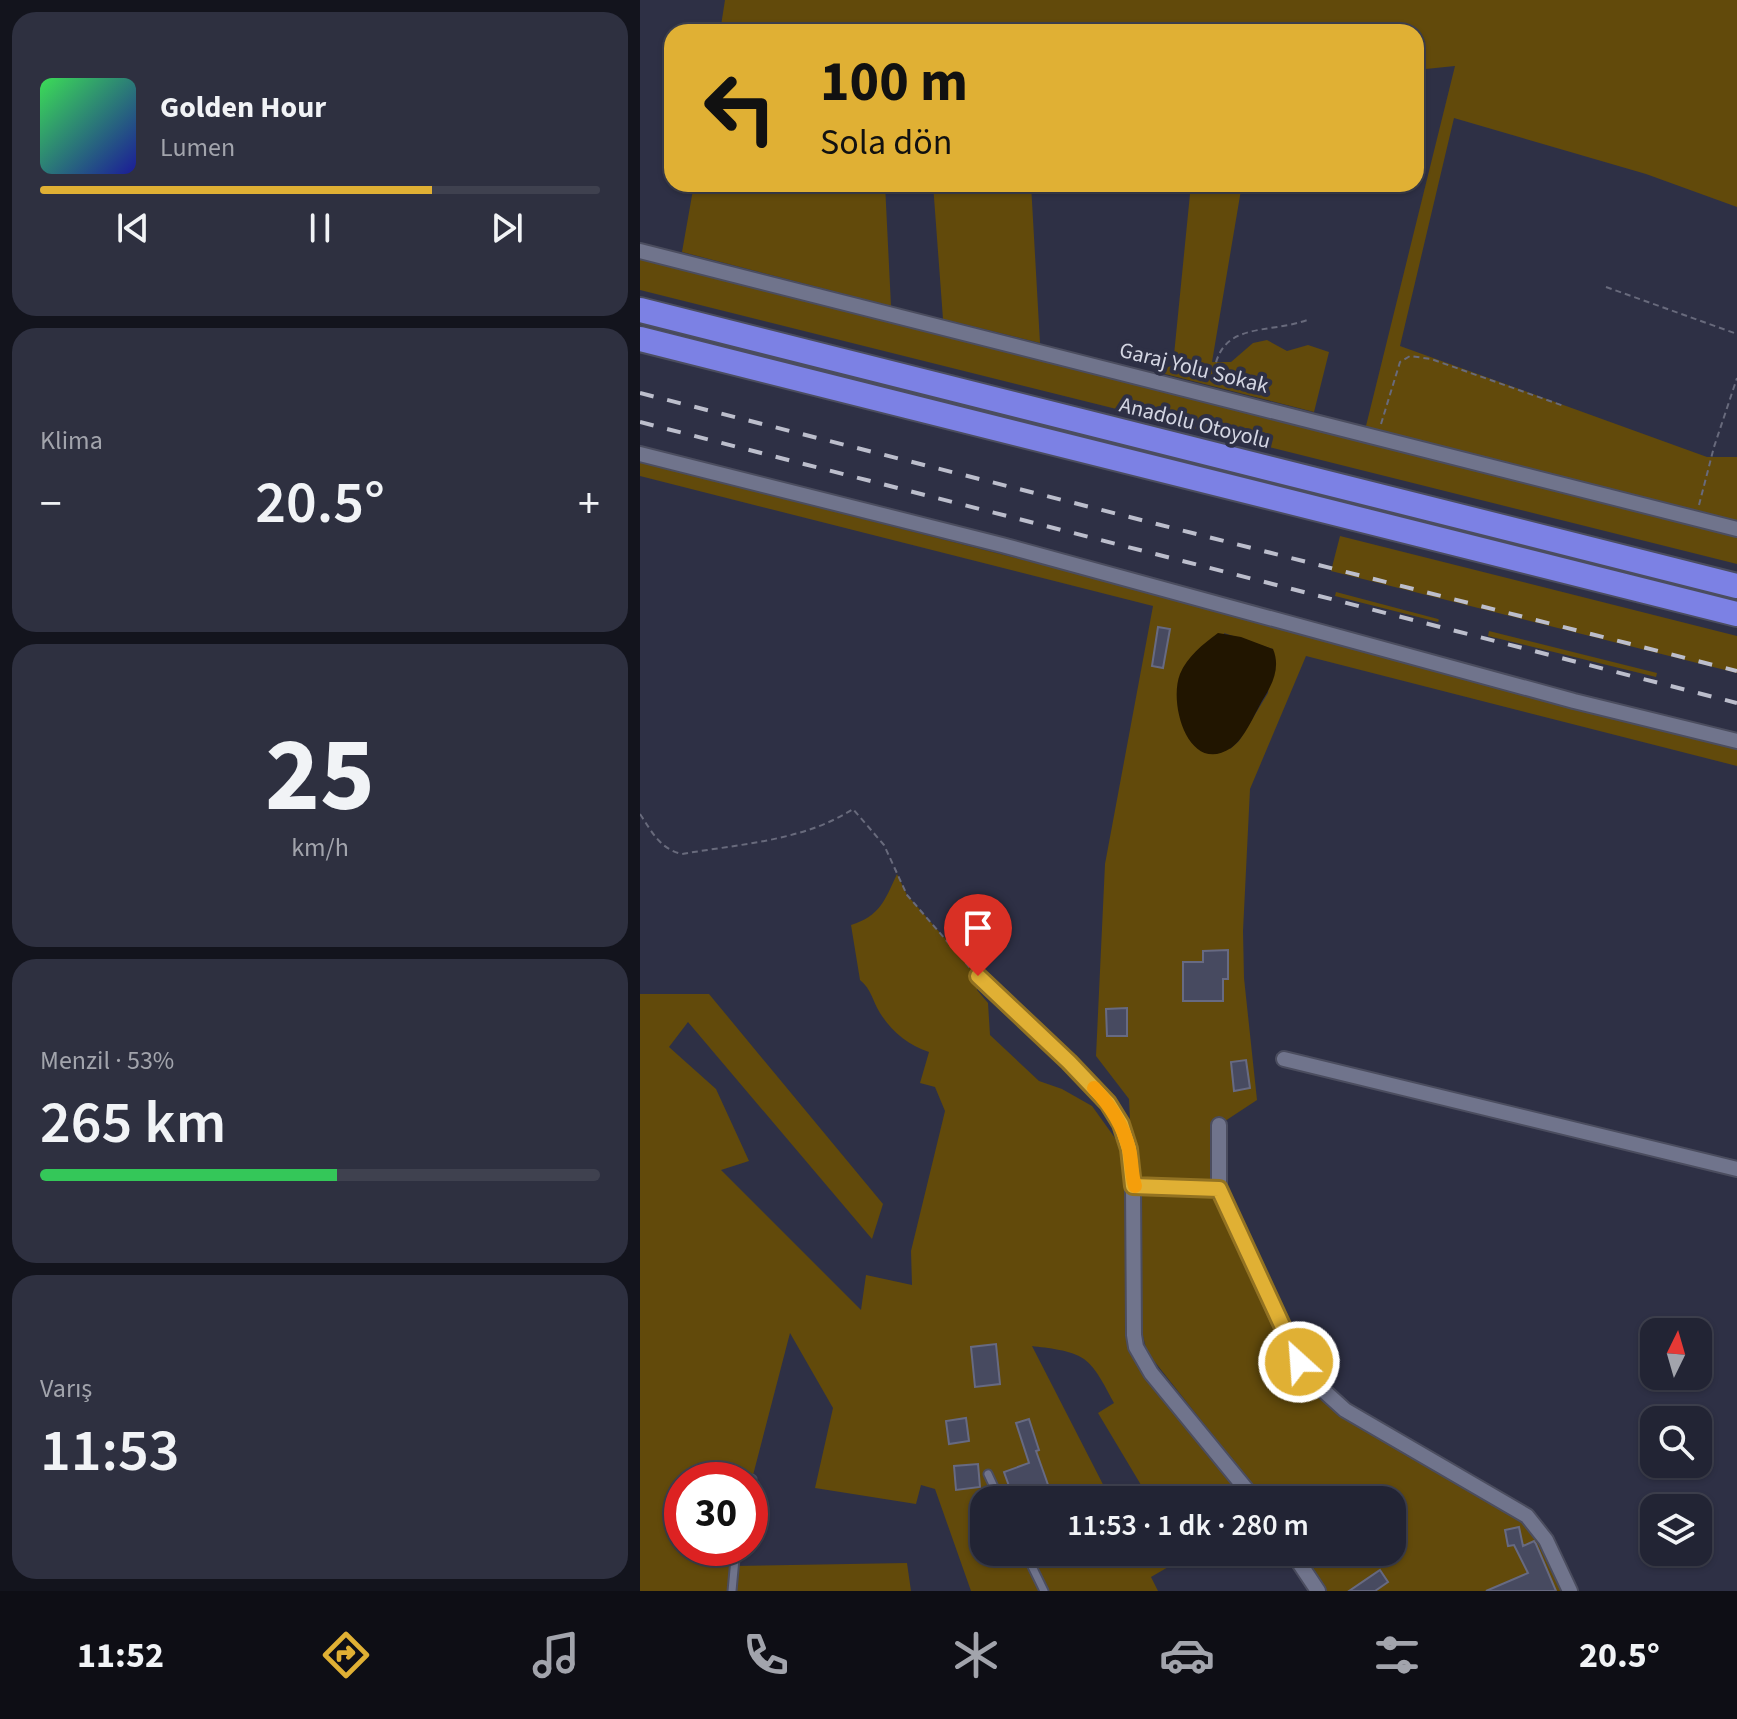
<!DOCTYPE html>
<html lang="tr">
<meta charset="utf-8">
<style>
:root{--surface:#222434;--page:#2e3040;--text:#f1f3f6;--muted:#a2a4ac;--line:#3f414f;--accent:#e0b034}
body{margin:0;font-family:"Source Sans 3",sans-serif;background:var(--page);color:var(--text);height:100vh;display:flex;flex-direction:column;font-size:30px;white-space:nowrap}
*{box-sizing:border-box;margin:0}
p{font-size:26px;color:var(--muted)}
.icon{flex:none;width:44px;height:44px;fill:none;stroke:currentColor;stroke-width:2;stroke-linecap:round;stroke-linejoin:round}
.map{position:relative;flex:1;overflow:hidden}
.side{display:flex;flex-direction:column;gap:12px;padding:12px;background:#13141d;width:640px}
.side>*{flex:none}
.top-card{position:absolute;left:24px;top:24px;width:760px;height:168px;border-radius:24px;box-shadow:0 2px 6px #0004,0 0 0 2px var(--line);background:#e0b034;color:#111;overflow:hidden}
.needle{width:52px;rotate:5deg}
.buttons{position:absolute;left:1000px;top:1318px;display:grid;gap:16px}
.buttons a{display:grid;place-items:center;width:72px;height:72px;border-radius:16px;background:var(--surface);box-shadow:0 2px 6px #0004,0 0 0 2px var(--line);font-size:40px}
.speed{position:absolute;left:24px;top:1462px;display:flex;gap:16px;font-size:40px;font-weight:700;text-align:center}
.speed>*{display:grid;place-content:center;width:104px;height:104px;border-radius:50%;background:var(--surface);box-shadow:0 2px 6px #0004,0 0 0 2px var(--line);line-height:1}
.speed .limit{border:12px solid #d22;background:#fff;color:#111}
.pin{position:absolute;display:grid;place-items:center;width:68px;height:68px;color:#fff;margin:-82px -34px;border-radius:50% 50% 50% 0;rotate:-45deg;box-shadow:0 0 8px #0007}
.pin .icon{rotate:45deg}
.me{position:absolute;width:88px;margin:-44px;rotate:334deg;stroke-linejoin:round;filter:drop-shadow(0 0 6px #0008)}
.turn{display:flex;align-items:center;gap:28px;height:168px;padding:0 24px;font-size:36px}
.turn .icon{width:104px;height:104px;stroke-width:2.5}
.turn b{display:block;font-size:56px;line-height:68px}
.big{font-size:60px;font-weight:600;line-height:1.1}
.side .tile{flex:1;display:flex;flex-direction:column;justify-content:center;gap:12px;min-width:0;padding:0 28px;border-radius:24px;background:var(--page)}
.side .dial{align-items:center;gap:0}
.dial b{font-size:104px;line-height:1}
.song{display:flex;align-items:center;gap:24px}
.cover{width:96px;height:96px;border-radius:12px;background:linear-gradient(135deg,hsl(130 70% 55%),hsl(240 70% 35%))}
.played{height:8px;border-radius:4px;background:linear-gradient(90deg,var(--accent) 70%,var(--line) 70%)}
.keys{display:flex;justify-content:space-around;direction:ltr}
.heat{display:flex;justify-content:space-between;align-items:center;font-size:44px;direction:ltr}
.charge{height:12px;border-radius:6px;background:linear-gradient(90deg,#34c759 53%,var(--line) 0)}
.trip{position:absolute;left:330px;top:1486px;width:436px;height:80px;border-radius:24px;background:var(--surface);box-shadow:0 2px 6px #0004,0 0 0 2px var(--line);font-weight:600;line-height:80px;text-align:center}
.tab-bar{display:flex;height:128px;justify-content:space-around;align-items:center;background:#0e0e15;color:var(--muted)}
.tab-bar .icon{width:56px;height:56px}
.tab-bar .current{color:var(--accent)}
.tab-bar b{font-size:36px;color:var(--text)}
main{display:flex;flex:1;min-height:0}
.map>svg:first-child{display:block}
.green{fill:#624a0b;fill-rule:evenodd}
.water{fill:#211500}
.building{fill:#474a60;stroke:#676a82;stroke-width:2}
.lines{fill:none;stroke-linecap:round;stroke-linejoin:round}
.lane-casing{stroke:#4b4d5f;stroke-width:11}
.street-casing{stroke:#4b4d5f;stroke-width:18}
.highway-casing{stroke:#4b4d5f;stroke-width:28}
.path{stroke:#686a7c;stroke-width:2;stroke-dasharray:6 4;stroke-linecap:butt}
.lane{stroke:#70748c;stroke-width:7}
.street{stroke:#70748c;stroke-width:14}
.highway{stroke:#7c81e4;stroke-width:24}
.rail{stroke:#bcbecc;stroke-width:4;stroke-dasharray:14 14;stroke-linecap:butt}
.route-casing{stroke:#927222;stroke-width:20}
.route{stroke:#e0b034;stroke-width:14}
.slow{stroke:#f59e0b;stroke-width:14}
.labels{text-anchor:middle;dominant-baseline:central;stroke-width:8;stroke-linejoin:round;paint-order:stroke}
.street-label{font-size:22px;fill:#d4d6e3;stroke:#2e3045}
</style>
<main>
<section class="side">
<div class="tile">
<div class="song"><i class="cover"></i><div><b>Golden Hour</b><p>Lumen</p></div></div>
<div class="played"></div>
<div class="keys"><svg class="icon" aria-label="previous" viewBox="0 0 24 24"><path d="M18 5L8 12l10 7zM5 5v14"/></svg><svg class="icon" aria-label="pause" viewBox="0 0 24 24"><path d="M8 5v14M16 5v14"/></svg><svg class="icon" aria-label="next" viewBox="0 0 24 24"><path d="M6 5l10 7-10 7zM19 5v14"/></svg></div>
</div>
<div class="tile"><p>Klima</p>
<div class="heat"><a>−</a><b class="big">20.5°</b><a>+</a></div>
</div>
<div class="tile dial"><b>25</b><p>km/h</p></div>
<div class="tile"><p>Menzil · 53%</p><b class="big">265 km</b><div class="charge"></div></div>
<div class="tile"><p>Varış</p><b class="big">11:53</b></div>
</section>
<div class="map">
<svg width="1097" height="1591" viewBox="0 0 1097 1591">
<rect width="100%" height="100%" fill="#2e3045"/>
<path class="green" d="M85 0H1097V207L1006 174 814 118 760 346 1067 457H1097V522L757 437 726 426 815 66 776 70V32H442L441 28 421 25 383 29 382 32H80Z
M54 184H245L251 306 42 252Z
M293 184H391L400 343 303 319Z
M551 184H602L572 362H591L613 343 627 340 647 351 668 345 689 352 674 412 517 372 533 365Z
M0 256 1097 532V564L0 290Z
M0 462 1097 742V766L666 656 610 789 603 931 604 978 617 1100 579 1125V1189L493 1186 489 1099 456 1056 465 864 513 606 0 476ZM584 633 633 649 628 693 599 741 590 749Z
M700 536 1097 636V673L691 571Z
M696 592 798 619 799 620 798 622 695 596Z
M849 631 1017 673 1016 677 848 636Z
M257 874 267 895 338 976 337 990 348 1003 350 1035 399 1081 422 1089 452 1106 475 1138 485 1162 489 1342 601 1491 589 1500H510L458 1413 474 1403C466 1389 457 1368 444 1359 432 1350 407 1348 392 1346L471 1500H344V1552H554L511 1577 518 1591H331L295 1489 281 1485 276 1504 175 1488 193 1408 150 1333 112 1479 42 1480V1548H96L95 1566 267 1563 271 1591H0V994H69L243 1204 232 1239 48 1022 29 1047 76 1089 109 1161 81 1170 221 1310 226 1275 272 1285 271 1251 305 1111 295 1087 280 1083 289 1052C268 1045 252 1032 240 1013 232 1000 232 990 220 980L211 925C240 916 245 900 257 874Z
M498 1192 569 1195 577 1199 667 1382 872 1509 899 1537 924 1591H686L660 1552H752V1500H624L507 1352 500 1324Z"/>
<path class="water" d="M578 633 601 637 633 649C641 668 632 685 622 701 614 715 605 738 591 748 549 776 528 704 540 674 547 657 563 644 578 633Z"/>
<path class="building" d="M518 627 530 629 523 668 512 666Z
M588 950V979H583V1001H543V962H563V951Z
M487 1008V1036H467L466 1009Z
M606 1060 610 1088 594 1091 591 1062Z
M356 1344 360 1384 335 1387 331 1347Z
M326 1418 329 1441 309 1444 306 1421Z
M389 1419 399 1450 396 1451 412 1496 408 1498 409 1500H374L364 1472 389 1463 376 1423Z
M338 1464 340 1487 316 1490 314 1466Z
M879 1527 883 1546 894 1541 896 1544 916 1591H846L888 1573 874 1545 868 1546 865 1530Z
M740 1570 748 1582 735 1591H709Z"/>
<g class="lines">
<g class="lane-casing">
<path id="lane" d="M338 976 429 1062 468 1103 481 1124 489 1149 493 1186
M348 1474 360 1500
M110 1484 112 1479
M385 1552 404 1591
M92 1591 96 1548"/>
</g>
<g class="street-casing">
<path id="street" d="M0 251 1097 529
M0 454 362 545 934 701 1097 741
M644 1059 1097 1169
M579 1125V1189L646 1336 673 1381 705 1410 887 1516 906 1540 930 1591
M579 1189 493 1186 494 1335 496 1347 511 1373 615 1500
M652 1552 678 1591"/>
</g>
<g class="highway-casing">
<path id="highway" d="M0 310 1097 586
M0 339 1097 614"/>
</g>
<path class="path" d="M966 287 1097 334
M573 382C576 318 626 336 670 319
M741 424 760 362 770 356 791 359 924 406
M1059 505 1074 447 1097 378
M0 814C12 832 20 849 42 854 99 844 164 841 213 809L244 845 267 895 331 969"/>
<use href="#lane" class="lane"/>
<use href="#street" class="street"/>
<use href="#highway" class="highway"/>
<path class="rail" d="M0 393 1097 671
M0 422 1097 703"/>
</g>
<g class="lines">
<g class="route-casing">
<path id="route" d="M338 976 429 1062 468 1103 481 1124 489 1149 493 1186 579 1189 659 1362"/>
</g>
<use href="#route" class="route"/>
<path class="slow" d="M454 1088C471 1106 483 1125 489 1149 492 1161 491 1175 495 1186"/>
</g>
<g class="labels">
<g class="street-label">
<text transform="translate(554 368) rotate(14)">Garaj Yolu Sokak</text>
<text transform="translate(555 423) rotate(14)">Anadolu Otoyolu</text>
</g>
</g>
</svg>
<div class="buttons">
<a><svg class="needle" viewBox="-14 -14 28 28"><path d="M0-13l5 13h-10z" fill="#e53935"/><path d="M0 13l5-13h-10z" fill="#a2a4ac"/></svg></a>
<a><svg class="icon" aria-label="search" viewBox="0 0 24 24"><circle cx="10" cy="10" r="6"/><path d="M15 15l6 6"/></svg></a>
<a><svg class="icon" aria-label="layers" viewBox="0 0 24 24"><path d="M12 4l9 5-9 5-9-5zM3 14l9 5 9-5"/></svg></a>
</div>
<div class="speed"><div class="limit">30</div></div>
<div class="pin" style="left:338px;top:976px;background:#d93025"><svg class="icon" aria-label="arrive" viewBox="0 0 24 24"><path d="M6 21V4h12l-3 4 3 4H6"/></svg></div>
<svg class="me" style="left:659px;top:1362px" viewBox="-20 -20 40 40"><circle r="17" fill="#e0b034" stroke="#fff" stroke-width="3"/><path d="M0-11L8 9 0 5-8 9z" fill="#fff"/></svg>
<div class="trip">11:53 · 1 dk · 280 m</div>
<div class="top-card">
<div class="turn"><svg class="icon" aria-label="left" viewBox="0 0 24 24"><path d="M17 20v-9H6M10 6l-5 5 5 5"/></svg><div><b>100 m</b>Sola dön</div></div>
</div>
</div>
</main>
<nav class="tab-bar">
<b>11:52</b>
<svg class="icon current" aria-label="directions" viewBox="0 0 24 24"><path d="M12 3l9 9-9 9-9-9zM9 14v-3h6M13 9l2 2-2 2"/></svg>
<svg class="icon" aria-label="music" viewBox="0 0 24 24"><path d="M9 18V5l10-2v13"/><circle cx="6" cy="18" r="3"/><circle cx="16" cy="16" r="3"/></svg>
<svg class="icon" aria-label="phone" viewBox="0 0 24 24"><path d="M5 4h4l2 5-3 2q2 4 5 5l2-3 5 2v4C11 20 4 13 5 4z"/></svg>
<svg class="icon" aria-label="climate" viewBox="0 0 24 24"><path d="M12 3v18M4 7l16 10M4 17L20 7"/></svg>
<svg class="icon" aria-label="car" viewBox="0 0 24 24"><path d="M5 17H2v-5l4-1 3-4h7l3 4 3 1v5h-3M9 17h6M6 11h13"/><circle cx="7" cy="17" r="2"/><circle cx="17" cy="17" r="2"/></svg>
<svg class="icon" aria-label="filters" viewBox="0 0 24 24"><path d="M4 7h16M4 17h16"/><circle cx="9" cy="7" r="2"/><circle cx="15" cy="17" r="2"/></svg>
<b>20.5°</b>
</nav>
